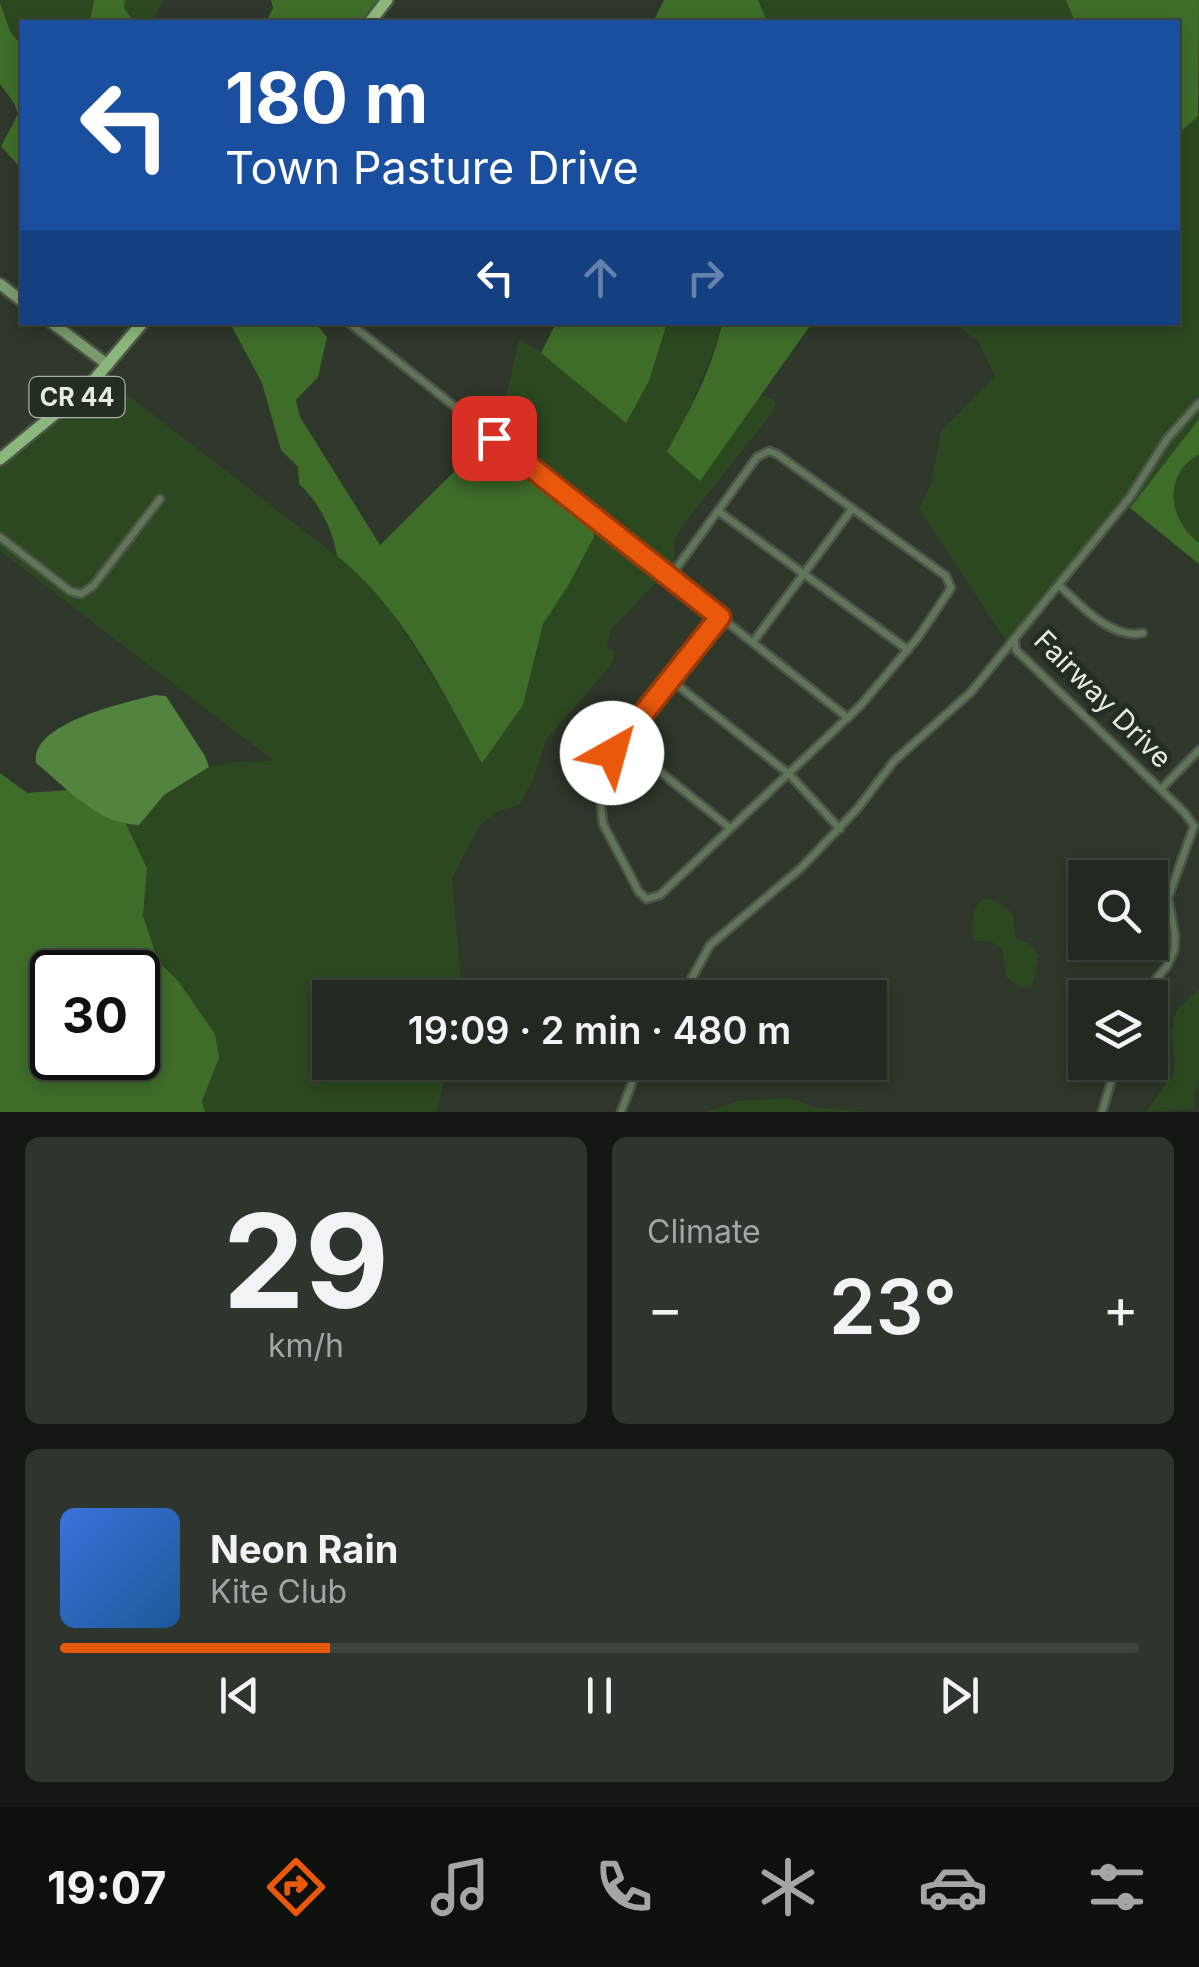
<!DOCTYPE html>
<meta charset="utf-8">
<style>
:root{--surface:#222920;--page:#2e352d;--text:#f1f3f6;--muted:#a2a6a5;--line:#3f453e;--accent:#ea580c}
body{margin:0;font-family:Inter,sans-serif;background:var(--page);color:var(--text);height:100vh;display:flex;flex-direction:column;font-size:38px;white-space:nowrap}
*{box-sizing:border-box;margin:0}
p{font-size:32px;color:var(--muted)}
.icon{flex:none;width:55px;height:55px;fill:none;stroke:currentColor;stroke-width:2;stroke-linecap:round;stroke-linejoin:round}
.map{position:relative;height:1112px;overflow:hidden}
.side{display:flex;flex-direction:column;gap:25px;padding:25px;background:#131712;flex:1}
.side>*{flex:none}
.hud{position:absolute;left:20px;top:20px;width:1160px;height:305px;border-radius:0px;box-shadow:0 5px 15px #0003,0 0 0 2px var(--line);background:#1a4fa0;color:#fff;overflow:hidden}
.buttons{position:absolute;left:1068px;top:860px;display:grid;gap:20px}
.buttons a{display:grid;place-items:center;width:100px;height:100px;border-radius:0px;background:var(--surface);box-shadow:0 5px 15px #0003,0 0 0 2px var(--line);font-size:50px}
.speed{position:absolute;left:30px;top:950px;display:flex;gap:20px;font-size:50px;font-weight:700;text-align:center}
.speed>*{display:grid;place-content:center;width:130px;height:130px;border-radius:50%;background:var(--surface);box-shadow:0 5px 15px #0003,0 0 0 2px var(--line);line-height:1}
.speed .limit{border:5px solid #111;border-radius:15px;background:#fff;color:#111}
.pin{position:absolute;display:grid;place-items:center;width:85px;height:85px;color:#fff;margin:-42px;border-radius:20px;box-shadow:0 5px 15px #0006}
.me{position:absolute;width:110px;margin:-55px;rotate:38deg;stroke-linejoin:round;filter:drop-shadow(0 0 8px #0008)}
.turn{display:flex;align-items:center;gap:35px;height:210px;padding:0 40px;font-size:45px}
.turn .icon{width:130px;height:130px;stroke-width:2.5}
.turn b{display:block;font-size:70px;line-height:85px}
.lanes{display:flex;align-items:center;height:95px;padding:0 40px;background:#0003;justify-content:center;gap:50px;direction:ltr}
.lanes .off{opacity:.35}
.big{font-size:75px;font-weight:600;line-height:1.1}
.side .widget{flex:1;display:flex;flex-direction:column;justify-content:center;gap:15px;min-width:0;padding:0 35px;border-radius:15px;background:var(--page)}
.side .dial{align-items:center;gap:0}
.dial b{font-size:130px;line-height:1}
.song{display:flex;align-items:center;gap:30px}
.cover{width:120px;height:120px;border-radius:15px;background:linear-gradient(135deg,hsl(220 70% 55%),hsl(210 70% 35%))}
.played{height:10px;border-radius:5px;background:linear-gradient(90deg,var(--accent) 25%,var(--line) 25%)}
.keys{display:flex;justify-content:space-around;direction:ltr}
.heat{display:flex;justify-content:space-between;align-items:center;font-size:55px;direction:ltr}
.side .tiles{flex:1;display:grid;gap:25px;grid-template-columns:1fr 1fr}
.widget:last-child{grid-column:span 2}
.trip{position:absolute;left:312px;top:980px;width:575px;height:100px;border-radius:0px;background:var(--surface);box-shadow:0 5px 15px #0003,0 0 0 2px var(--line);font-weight:600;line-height:100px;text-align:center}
.menu{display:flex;height:160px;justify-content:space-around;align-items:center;background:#0e100d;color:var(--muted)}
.menu .icon{width:70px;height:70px}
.menu .current{color:var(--accent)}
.menu b{font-size:45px;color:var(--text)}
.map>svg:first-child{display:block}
.green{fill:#2c4820}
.forest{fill:#3e6d2a;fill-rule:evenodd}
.water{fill:#52833f}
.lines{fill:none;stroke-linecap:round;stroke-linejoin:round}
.street-casing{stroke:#4b5447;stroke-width:11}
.secondary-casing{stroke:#4b5447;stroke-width:15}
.primary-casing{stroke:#4b5447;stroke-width:16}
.street{stroke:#617659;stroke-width:6}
.secondary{stroke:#7a9b6d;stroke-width:10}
.primary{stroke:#8cb77c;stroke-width:11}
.route-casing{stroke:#983908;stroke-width:25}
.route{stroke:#ea580c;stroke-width:18}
.labels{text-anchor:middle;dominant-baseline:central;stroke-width:10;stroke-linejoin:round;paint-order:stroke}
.shield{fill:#242d21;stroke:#abb1a8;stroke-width:2.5}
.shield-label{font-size:25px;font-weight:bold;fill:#e5eae2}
.street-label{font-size:28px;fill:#e5eae2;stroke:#242d21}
</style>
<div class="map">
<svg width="1199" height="1112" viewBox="0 0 1199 1112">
<rect width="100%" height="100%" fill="#2e372a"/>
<path class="green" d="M0 0H94L90 22H22V46L10 31Z
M125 0H163L152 22H134L124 8Z
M758 0H1066L1075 22H767Z
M1199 113V419L1130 508 1010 647 919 508 931 485 941 431 995 376 978 341 953 323 1178 322V134Z
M667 323H722C711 370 683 408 675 456L700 480 760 395 773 399 776 404 773 412 683 525 675 540 674 565 611 629 607 647 615 653 612 664 546 740 534 778 519 805 499 811 480 825 452 878 462 997 330 998V1062L448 1063 437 1112H205L202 1101 219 1058 199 1010 158 961 143 916 147 868 126 824 139 825 164 795 209 767 233 762 274 761 0 551V464L69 410 103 376 359 573 387 605 440 688 482 762 523 705 543 624 568 586 594 537 597 515 498 434 519 339 542 353 626 423 649 381Z
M1199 454V543C1168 519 1162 476 1199 454Z
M984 898 998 902 1013 914 1016 939 1029 943 1039 955 1032 987H1020L1007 978 1002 948 989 941H973C973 925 970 907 984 898Z
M1199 989V1083L1194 1095 1195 1109 1146 1112 1174 1073 1175 1059 1171 1036 1176 1011Z
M790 1098 818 1108 873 1112H706L738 1101Z"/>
<path class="forest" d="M94 0H125L124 8 134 22H90Z
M271 0H382L365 22H266L273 8Z
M664 0H758L767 22H653Z
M1066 0H1199L1198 116 1178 134V22H1075Z
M0 2 10 31 22 46V170L1 146 18 114 14 103 0 84Z
M230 323H309L317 325 327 337 318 377 296 400 300 417 380 545 470 456 475 430 481 426 510 441 597 514 594 537 568 586 543 624 523 705 482 763C442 691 403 608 337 556 333 530 319 502 299 484L298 467 281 450 262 383Z
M556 323H667L649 381 626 423 541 353Z
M722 324 812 323 700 481 667 452C689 411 712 370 722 324Z
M1199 419V454C1162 476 1168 519 1199 543V564L1130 508Z
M0 773 27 793 69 790 83 803 126 824 147 868 143 916 158 961 178 981 215 1034 219 1058 202 1101 205 1112H0ZM52 972H138V1058H52Z"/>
<path class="water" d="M155 695 166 696 205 756 209 767 164 795 139 825C97 824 67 788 36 763 30 723 124 703 155 695Z"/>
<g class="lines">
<g class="street-casing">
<path id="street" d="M348 322 848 718
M718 511 908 650
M0 537 70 591 81 594 93 586 160 499
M670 577 757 457 769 451 777 454 946 576 951 588 919 636 861 705 660 895 647 899 639 892 603 824 600 795 603 773 613 753 720 617
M1060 586C1080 605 1112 640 1143 633
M753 642 852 509
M1015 642 1016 650 1184 812 1194 826 1168 898 1175 935 1174 951 1167 966 1141 998
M671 680 789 774 840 829
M622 741 730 828
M1161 789 1199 750
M681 998 710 945 802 867 858 808 894 761 971 692 1130 497 1167 439 1199 403
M621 1112 640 1062
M1102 1112 1117 1062"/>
</g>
<g class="secondary-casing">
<path id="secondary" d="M0 284 22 301
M51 322 108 365"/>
</g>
<g class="primary-casing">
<path id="primary" d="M370 22 387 0
M0 459 89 386 143 322"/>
</g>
<use href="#street" class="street"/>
<use href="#secondary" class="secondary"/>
<use href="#primary" class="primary"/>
</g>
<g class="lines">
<g class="route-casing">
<path id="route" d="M494 438 720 617 612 753"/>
</g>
<use href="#route" class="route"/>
</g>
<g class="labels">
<rect class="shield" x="29.5" y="377" width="95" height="40" rx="8"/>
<g class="shield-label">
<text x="77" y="397">CR 44</text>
</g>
<g class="street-label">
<text transform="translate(1103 699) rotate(45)">Fairway Drive</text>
</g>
</g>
</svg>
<div class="buttons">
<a><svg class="icon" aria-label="search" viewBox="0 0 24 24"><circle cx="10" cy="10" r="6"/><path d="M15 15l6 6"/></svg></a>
<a><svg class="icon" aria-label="layers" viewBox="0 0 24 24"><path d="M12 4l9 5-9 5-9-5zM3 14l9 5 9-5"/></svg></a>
</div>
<div class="speed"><div class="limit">30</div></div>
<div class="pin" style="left:494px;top:438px;background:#d93025"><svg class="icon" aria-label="arrive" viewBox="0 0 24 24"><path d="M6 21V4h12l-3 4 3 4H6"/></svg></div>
<svg class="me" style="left:612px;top:753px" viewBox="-20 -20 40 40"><circle r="19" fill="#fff"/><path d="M0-13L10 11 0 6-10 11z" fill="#ea580c"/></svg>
<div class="trip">19:09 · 2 min · 480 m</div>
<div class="hud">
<div class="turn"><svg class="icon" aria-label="left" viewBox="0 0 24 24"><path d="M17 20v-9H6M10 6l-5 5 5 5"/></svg><div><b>180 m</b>Town Pasture Drive</div></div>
<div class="lanes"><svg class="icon" aria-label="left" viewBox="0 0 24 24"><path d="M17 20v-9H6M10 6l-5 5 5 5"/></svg><svg class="icon off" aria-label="ahead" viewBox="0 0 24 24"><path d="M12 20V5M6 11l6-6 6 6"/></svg><svg class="icon off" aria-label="right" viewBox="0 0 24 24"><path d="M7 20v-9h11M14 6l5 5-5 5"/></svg></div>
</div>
</div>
<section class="side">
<div class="tiles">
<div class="widget dial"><b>29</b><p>km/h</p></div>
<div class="widget"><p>Climate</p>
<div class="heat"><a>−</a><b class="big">23°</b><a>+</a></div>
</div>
<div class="widget">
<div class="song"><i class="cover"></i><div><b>Neon Rain</b><p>Kite Club</p></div></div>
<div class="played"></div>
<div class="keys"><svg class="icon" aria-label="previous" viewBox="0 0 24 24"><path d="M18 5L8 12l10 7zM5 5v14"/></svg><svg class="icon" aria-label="pause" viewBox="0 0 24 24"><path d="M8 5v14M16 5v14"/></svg><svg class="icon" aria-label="next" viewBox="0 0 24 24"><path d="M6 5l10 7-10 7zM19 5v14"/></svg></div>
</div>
</div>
</section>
<nav class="menu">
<b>19:07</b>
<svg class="icon current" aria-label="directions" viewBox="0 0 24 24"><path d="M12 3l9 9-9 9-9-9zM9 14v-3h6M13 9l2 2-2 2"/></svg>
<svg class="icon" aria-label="music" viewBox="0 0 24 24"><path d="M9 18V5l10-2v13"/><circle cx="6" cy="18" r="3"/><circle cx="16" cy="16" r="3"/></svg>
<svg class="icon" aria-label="phone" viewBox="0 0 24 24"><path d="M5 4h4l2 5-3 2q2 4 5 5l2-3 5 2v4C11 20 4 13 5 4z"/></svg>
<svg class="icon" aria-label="climate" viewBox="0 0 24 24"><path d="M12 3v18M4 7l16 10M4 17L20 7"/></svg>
<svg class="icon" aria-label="car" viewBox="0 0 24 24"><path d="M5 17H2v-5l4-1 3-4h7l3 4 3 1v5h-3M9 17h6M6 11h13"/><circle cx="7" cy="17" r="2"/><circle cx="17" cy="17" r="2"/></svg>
<svg class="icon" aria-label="filters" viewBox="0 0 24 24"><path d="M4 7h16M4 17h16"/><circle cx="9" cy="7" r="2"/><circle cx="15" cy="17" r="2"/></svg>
</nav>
